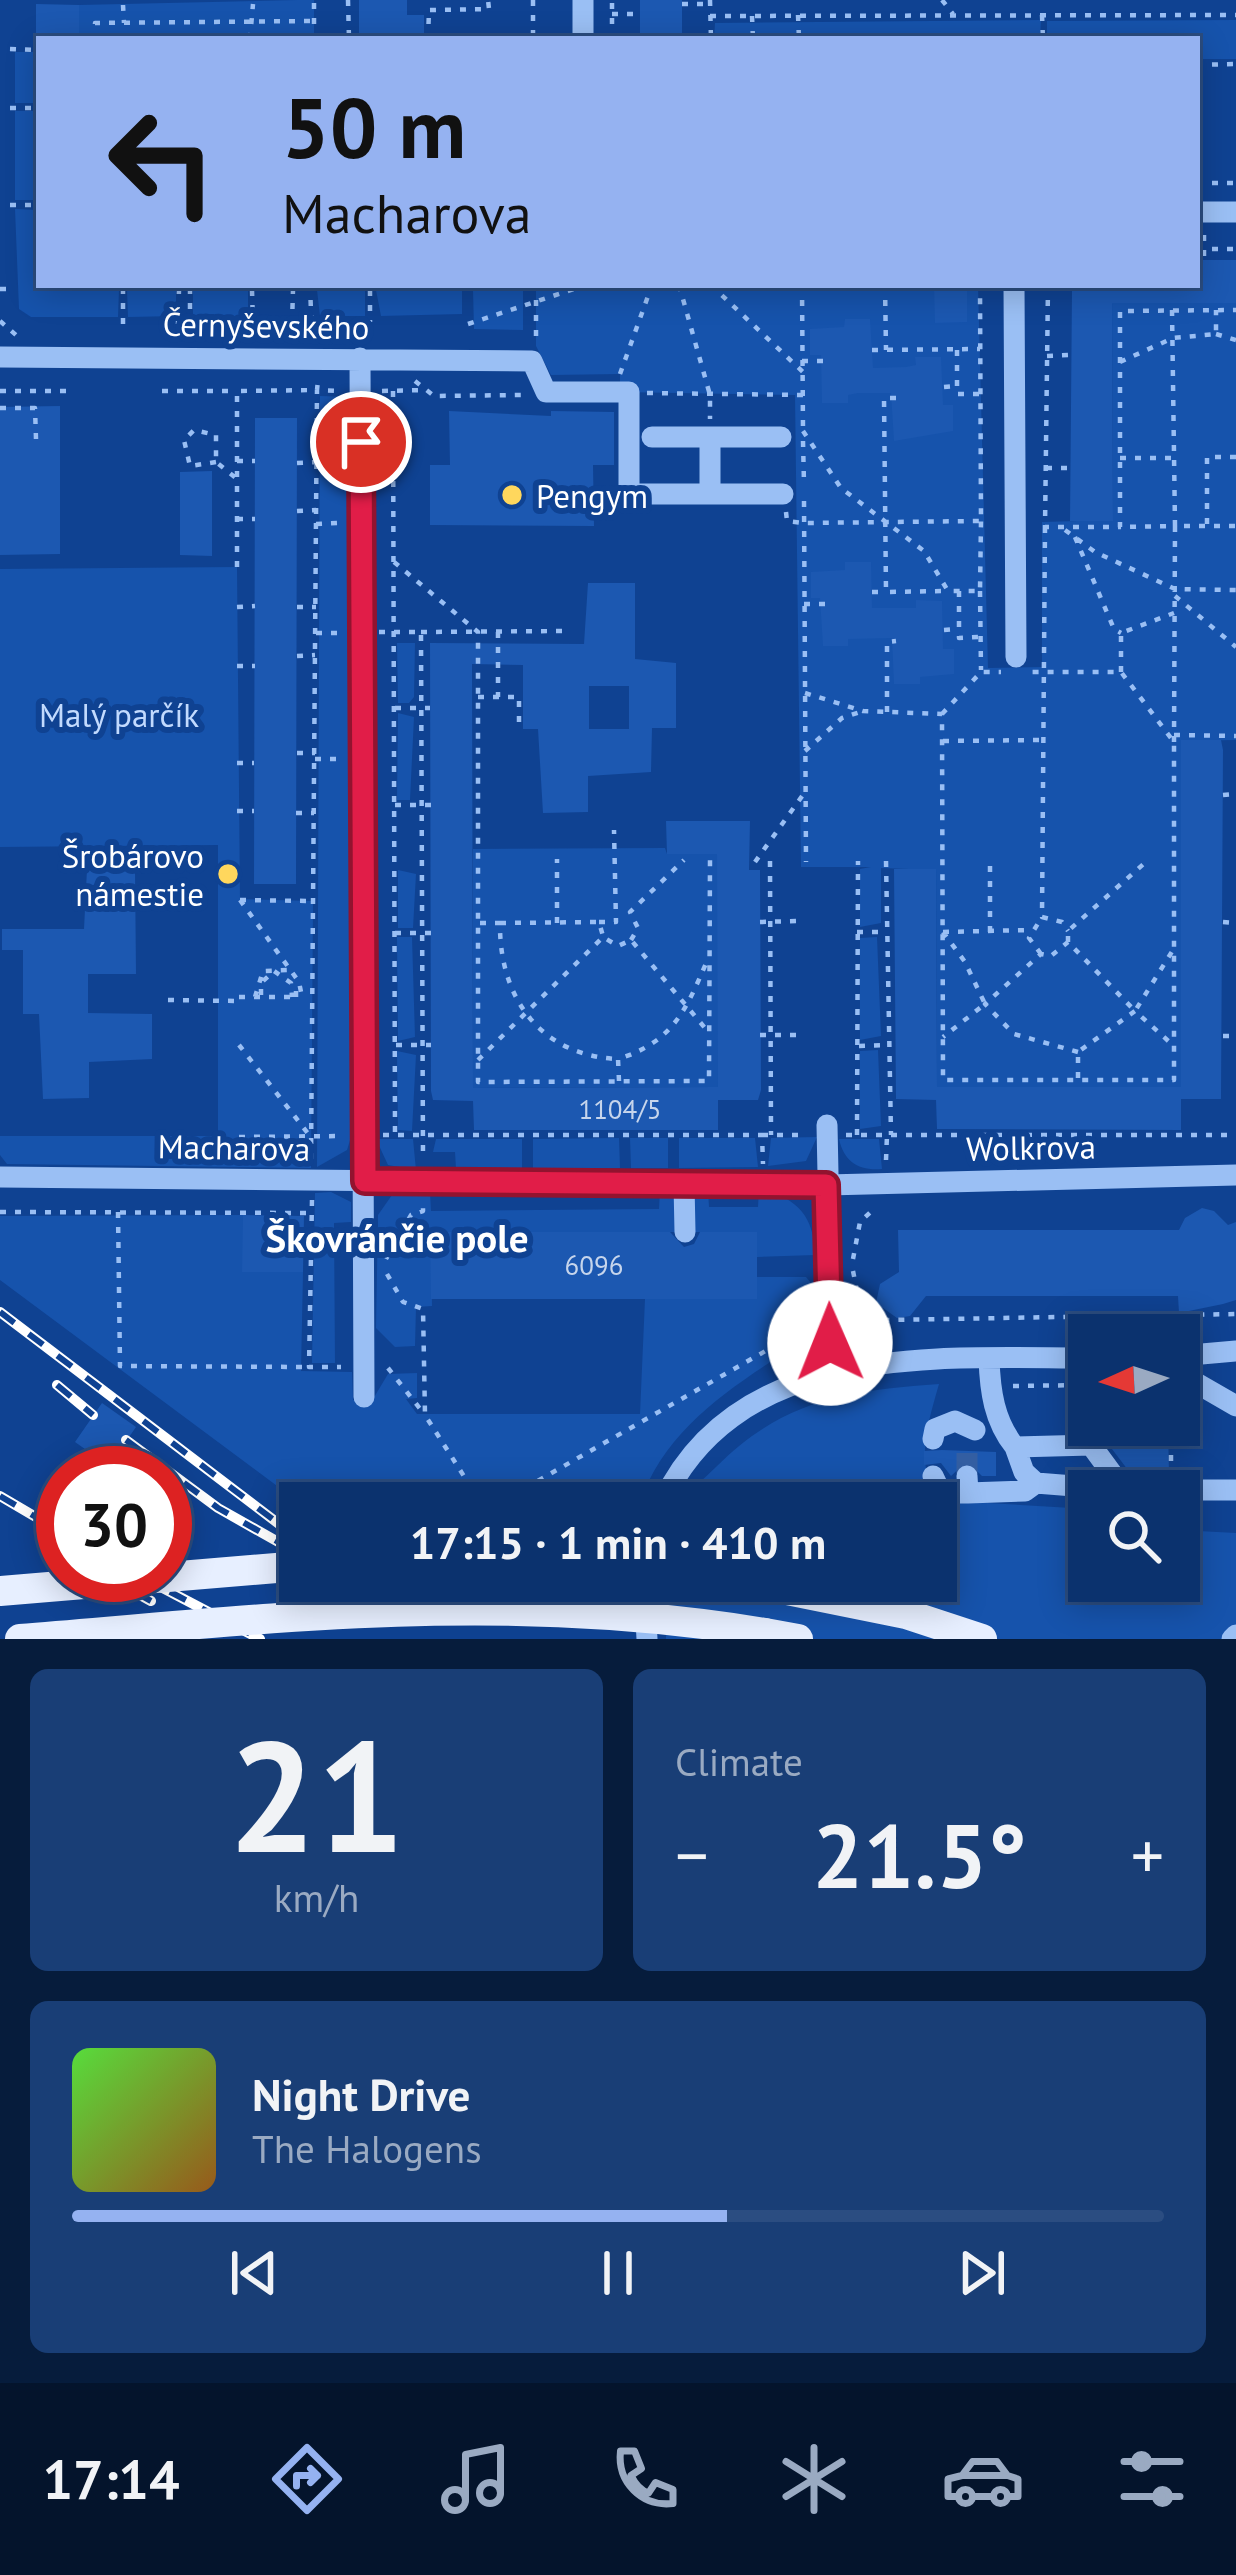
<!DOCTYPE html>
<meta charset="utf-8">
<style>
:root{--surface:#0b326e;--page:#193e76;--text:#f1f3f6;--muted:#9aaac2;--line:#2b4d81;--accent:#95b2f1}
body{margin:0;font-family:"PT Sans",sans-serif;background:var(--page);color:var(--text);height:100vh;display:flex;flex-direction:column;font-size:45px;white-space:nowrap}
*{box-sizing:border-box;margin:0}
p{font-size:39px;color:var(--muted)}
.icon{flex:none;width:66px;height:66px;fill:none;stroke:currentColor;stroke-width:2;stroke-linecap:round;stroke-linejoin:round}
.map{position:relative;height:1639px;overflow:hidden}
.drawer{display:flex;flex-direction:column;gap:30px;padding:30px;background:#061c3c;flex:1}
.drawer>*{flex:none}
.top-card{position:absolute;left:36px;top:36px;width:1164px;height:252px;border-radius:0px;box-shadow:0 6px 30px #0003,0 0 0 3px var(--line);background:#95b2f1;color:#111;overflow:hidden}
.needle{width:78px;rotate:267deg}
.controls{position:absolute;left:1068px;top:1314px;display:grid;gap:24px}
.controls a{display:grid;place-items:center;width:132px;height:132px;border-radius:0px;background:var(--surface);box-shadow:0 6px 30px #0003,0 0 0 3px var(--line);font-size:60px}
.speed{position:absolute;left:36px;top:1446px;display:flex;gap:24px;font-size:60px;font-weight:700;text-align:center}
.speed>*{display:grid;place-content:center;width:156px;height:156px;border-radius:50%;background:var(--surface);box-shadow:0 6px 30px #0003,0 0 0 3px var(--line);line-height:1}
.speed .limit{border:18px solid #d22;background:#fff;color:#111}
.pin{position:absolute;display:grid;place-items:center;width:102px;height:102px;color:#fff;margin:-51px;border:6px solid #fff;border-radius:50%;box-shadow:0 3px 12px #0007}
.me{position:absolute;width:132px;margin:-66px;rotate:359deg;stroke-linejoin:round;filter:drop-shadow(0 0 9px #0008)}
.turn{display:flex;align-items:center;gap:42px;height:252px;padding:0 48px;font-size:54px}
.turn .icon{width:156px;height:156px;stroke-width:2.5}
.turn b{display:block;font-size:84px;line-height:102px}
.big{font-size:90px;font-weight:800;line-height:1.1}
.drawer .widget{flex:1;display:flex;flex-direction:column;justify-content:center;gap:18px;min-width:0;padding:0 42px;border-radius:18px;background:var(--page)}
.drawer .dial{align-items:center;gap:0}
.dial b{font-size:156px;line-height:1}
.song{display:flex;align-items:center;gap:36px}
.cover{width:144px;height:144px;border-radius:18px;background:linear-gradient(135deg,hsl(110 70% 55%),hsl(30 70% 35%))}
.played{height:12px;border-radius:6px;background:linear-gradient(90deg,var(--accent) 60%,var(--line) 60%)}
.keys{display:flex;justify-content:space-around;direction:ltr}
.heat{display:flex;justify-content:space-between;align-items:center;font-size:66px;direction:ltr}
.drawer .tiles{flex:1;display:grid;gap:30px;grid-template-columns:1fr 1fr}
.widget:last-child{grid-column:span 2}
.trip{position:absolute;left:279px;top:1482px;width:678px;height:120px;border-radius:0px;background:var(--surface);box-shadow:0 6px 30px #0003,0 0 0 3px var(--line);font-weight:800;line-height:120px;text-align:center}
.tab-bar{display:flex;height:192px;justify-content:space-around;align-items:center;background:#04142c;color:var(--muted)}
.tab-bar .icon{width:84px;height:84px}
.tab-bar .active{color:var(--accent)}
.tab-bar b{font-size:54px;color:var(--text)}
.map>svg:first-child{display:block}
.green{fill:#1653ac}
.building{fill:#1c58b1;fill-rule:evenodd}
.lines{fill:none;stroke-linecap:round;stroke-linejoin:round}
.minor-tunnel{stroke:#335ea2;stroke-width:21;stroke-dasharray:21 10;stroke-linecap:butt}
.path{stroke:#9abff4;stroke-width:4.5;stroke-dasharray:6 9;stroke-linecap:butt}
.minor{stroke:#9abff4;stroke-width:21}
.major{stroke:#e7efff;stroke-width:30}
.rail-casing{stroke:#fff;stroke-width:10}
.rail{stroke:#0f4292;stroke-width:6;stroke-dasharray:18;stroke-linecap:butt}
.major-bridge{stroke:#e7efff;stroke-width:30}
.route-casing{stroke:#92132f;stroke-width:30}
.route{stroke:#e11d48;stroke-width:21}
.poi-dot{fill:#ffd75d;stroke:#0f4292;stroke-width:4.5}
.labels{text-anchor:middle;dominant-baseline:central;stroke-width:12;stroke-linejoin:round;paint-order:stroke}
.number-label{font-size:27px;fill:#c6d5ec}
.street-label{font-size:33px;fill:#fff;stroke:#0f4292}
.poi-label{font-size:33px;fill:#fff;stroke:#0f4292;text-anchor:start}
.park-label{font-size:33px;fill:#c2dafe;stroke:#0f4292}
.quarter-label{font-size:39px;font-weight:bold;fill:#fff;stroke:#0f4292}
</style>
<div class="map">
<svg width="1236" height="1639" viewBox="0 0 1236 1639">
<rect width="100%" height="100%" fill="#0f4292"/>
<path class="green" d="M297 0H314V39H79V5Z
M1041 20 1040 39H714L715 23Z
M1236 20V59H1197V39H1047V21Z
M15 52H37V103H15Z
M15 111H37V200H15Z
M15 209 37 210 39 285 119 290 118 317H31L19 309Z
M536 285H978L988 668 1042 667V522L1113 520 1112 303H1236V740L1181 741V1087H937L936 870 881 868V923L860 927V869L871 867H801L795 395 620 392V374L551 375 536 346Z
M523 288V330L474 329 473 290Z
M127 290H176V316L128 317Z
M193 290H248V316H193Z
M317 290H365V316H320Z
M376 290H462V314L381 316Z
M320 396 352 397 357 1118 347 1150 317 1167Z
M237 567 240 899 313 901 311 1168 7 1164 0 1155V1136H218V845L0 847V569Z
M397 643H415L414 697 409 703H398Z
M398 713 414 717 410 800H397Z
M665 848 667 854H718V1087L473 1088V849Z
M398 870 416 874 413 928H398Z
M412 937 415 1037 398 1041 397 937Z
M877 937 881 1036 860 1040V938Z
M878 1050 881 1126 860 1129V1051Z
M397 1051 416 1055 412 1131 398 1130Z
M817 1137 806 1161 768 1166 771 1138Z
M619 1138 620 1168 533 1169V1139Z
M630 1138H668V1168H631Z
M679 1138H755L758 1167 679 1168Z
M376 1139H413L416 1170 388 1165Z
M436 1139H522V1169H456L455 1152H433Z
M839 1139H879L882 1169C859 1171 844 1162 839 1139Z
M759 1189C797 1198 814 1215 815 1255L757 1257 756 1232H431L432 1306 416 1307 415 1346 395 1347 376 1328 378 1215 392 1195 430 1192 431 1211 659 1209 660 1190H708L709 1207H758Z
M331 1192 351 1202V1222L334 1223 335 1363H312L315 1193Z
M243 1215V1271L303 1272 301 1371 352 1372 353 1400 373 1399 388 1374 417 1373V1398L406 1399 417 1414H640L645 1299H756L757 1277H806L811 1283 786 1333 797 1345C734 1385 664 1429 640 1503H300L0 1280V1216Z
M939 1384C927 1426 916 1460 936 1500L1089 1509V1581H1179V1530L1236 1533V1639H666V1581H936V1503H686C691 1488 705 1478 716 1467 784 1399 847 1391 939 1384Z"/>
<path class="building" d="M359 0H407V15H424V39L359 37Z
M640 0H682V39H640Z
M36 4 79 5V39H36Z
M1197 260H1236V303H1112L1113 521H1070L1072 290 1197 285Z
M934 285H967V322L935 323Z
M845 319H870L873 368 906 367 916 365 915 357H941L943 405H953V431L894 441 891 393H858L848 395V403H822L821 355H810V329L844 327Z
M60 406V554L0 555V407Z
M449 411 551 416V411L614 412V465H593L594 526 430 525V465H450Z
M255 418H297L296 884H254Z
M212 471V556L180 555V472Z
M845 562H871L872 608H916V600L942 601 943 649H954V674L920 677V684H894L892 638 848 639V646H823L820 598H811V572L845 570Z
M588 583H635V659L676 663V728H652L651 772 588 776V812L543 813 538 729H523V665L472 664 473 1088 718 1087 717 854H667L666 821H750L749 870H760L761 1090 758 1100H718V1130H474L473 1101 433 1100 431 1091 430 643 584 644ZM589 686H629V729H589Z
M1181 740H1221L1223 750 1221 1099H1181Z
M87 869H135L136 974H88V1013L152 1014V1059L89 1062V1098L43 1099 39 1014H23V950H2V929H84Z
M894 869H936L937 1087H1181V1130L937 1129 936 1100 896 1099Z
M1202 1208 1214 1211 1228 1225 1236 1222V1300L1223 1304 1179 1313 1178 1296H926L910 1316 897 1318 876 1303 880 1284 899 1272 898 1230H1179L1185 1218Z
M243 1215 304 1216 303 1272H242Z
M430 1232H670L684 1247 694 1244 700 1232H757V1299H431Z
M102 1403 136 1427 109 1466 75 1442Z
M1065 1404 1089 1405V1425L1168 1426 1169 1474H1131L1099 1432 1066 1431Z
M942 1450 996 1452V1476H982L967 1461 951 1476 941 1463 924 1465V1451Z"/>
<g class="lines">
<path class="minor-tunnel" d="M967 1453V1476"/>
<path class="path" d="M348 0 349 39
M533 0V39
M710 0 711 39
M942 0 953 14
M682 4H710
M123 5 124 23
M612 14H640
M798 15 799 39
M1042 15 1043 39
M710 16 1236 15
M752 16 753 39
M95 39V23L314 21
M250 39 253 4
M314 39V0
M428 39 429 10 489 9 488 0
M612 39V0
M10 49 36 50
M1197 65 1236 64
M10 108H36
M1197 183H1236
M10 205H37
M1204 235V260
M1197 249H1236
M310 285 312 339
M536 285V342
M651 285H683
M679 285 710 395V419
M711 285 803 372
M802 285 803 430
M885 285 886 350
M1048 285 1045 527H1120
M0 289H10
M252 290 253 324
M370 290V322
M1172 310 1175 526 1120 527V311L1236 310
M0 321 16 335
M123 324V290
M178 324 179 290
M190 324V290
M292 324 293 290
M468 324 586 285
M1216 334 1236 340
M872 350 980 349
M957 350V394H979
M1047 356 1070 355
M802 361H825
M1120 362 1173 338 1216 334V310
M620 374 652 285
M415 381 434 396 524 395
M944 387 957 386
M0 391H68
M162 391H237
M382 391 424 390
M393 391 395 1135
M647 393 803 395
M896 398H884L886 592 948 591
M0 408H35L36 439
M803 431 841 488 924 551 948 591H980L981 521
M803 441 804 484
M1120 458H1174
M237 461H255
M216 462 190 466 184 440 194 430 216 435V462L237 479
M297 463 317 462
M1046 468H1070
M804 501 806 862
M297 511 316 510
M786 512 787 521 804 523 981 521 980 285
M237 519H255
M316 524 338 523
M1207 524V457H1236
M1045 527 1042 917 1062 922 1068 931
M1065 530 1095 552 1175 589 1236 590
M1075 537 1114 629 1121 633
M394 562 478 632V1082L709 1081 710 860
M237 567V391L317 390 318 380
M959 591V638L978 637
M980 591 981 670
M872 592H886
M1175 596 1236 647
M804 604H825
M237 607 255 606
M297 607H316
M944 630 958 629
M379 632H421L423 1160
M421 632 565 631
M498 632V697
M316 633H338
M297 656 315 655
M237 666H255
M1121 672V633L1174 613
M805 693 863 711 942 714 943 1080H1174V742L1121 672H1030
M478 697H519V725
M395 708H430
M887 712V642L896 641
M942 714 981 672H1001
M1174 735 1236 736
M943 741 1045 740
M1174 742 1175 526H1236
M805 751 842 718 863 711
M297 753H315
M315 759H339
M237 763H254
M1223 795 1236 794
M395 805H431
M237 811H254
M296 813H314
M770 861 771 1135
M886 861 891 1135
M755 862 805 792
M240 900 299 982 302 997
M240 900 312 901
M599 922H616L614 830
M760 922 798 921
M1223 922 1236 923
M480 923H500C499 998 541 1056 618 1059
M500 923 599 922 603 936
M557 923V859
M857 932H887
M943 932 965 962 985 1004 943 1037
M943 932 1030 930
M990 932V861
M395 933H431
M631 940 638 928 630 912 684 860
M1068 942V931L1148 860
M1041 954 1029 938 1042 917
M261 995V983L274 971 291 983 292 997
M239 997H299
M255 997 263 971 287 970
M296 997V984
M168 1000 239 1001
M760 1035H798
M1223 1036H1236
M239 1045 310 1136
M396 1045H431
M859 1046 889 1045
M1078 1052 1014 1034 985 1004 1041 954 1051 956 1068 942 1135 1011 1173 950
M478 1060 603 937 618 946 631 940 710 1034
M1078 1078V1052L1135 1011 1175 1047
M619 1081 618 1059C673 1042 686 1010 707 961
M383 1135H762L763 1164
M762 1135H804
M846 1135H1236
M857 1135 858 861
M239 1137 342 1136
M311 1159 317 390 341 391
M886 1160 887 1135
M312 1200 309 1367H341
M0 1212 312 1213
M118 1212 120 1366 309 1367
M386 1259 411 1215 423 1211V1202
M853 1259 860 1222 876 1207
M853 1271 858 1296 885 1320 1236 1314
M387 1274 403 1302 423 1309 425 1415 481 1503
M388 1368 425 1415
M1013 1386 1089 1385
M1124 1425V1455
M1171 1425V1467
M499 1503 790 1337 810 1307"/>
<path class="minor" d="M583 0V39
M1197 212H1236
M1014 285 1016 657
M0 357 532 361 546 392H629V494H783
M360 358 364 1397
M652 437H781
M710 494V437
M827 1125 832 1370
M0 1177 827 1185 1236 1175
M684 1184 685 1232
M1179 1356 1236 1351
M989 1358C990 1391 994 1421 1015 1447L1091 1445 1124 1490H1236
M1179 1373 1236 1406
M933 1439 935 1429 955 1421 975 1430
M933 1476 941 1493H968
M967 1476 968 1493 1025 1491 1036 1483 1024 1472 1015 1447
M1036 1483 1124 1490
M662 1503C738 1340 940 1358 1089 1358
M644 1581 647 1639
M1232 1639 1236 1635"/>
<path class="major" d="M743 1581 906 1614 982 1639
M765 1633 798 1639"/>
<g class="rail-casing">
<path id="rail" d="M0 1312 300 1540
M57 1385 93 1415
M126 1440 218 1508 296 1552
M0 1496 63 1533
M104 1575 151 1601
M138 1575 260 1639
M350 1581 385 1604"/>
</g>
<use href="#rail" class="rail"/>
<path class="major-bridge" d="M0 1591 300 1566
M20 1639C278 1618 506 1590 765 1633"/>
</g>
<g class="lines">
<g class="route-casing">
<path id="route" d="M361 442 365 1181 826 1185 830 1343"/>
</g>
<use href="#route" class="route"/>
</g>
<g class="poi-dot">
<circle cx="512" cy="495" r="12"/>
<circle cx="228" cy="874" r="12"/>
</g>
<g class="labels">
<g class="number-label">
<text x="620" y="1109">1104/5</text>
<text x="594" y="1265">6096</text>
</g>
<g class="street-label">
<text transform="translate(266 325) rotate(1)">Černyševského</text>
<text transform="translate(234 1147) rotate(1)">Macharova</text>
<text transform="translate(1031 1147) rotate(-1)">Wolkrova</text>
</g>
<g class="poi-label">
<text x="536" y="495">Pengym</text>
<text x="204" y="855" text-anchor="end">Šrobárovo<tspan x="204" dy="38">námestie</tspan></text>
</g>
<g class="park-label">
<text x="119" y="714">Malý parčík</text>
</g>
<g class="quarter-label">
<text x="397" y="1237">Škovránčie pole</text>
</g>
</g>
</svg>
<div class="controls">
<a><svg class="needle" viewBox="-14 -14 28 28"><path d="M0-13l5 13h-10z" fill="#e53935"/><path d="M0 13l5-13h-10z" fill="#9aaac2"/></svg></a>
<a><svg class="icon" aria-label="search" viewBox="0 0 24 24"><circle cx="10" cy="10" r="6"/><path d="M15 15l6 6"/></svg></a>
</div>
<div class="speed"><div class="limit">30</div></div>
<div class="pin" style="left:361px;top:442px;background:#d93025"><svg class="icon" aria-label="arrive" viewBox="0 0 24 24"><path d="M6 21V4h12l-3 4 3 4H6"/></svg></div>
<svg class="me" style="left:830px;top:1343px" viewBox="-20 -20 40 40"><circle r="19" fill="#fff"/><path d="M0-13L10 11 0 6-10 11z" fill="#e11d48"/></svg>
<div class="trip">17:15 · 1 min · 410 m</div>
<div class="top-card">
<div class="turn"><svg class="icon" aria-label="left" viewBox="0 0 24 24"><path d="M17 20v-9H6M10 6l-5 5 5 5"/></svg><div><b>50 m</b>Macharova</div></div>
</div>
</div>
<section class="drawer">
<div class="tiles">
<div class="widget dial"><b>21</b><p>km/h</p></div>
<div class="widget"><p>Climate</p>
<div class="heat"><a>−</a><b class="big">21.5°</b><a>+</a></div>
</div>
<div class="widget">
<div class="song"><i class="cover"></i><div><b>Night Drive</b><p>The Halogens</p></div></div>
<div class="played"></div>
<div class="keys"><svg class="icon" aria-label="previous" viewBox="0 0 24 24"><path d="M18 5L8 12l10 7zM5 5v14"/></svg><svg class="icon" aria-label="pause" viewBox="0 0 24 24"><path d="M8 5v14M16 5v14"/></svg><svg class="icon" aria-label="next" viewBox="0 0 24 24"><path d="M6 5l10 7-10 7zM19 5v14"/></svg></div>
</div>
</div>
</section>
<nav class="tab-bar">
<b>17:14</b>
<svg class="icon active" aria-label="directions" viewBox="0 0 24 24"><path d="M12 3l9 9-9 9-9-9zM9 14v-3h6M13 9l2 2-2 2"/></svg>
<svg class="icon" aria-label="music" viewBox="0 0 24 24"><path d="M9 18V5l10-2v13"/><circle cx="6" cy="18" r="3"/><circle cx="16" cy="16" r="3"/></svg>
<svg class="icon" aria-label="phone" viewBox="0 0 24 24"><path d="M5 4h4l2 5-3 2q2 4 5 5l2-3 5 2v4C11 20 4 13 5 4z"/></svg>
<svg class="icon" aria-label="climate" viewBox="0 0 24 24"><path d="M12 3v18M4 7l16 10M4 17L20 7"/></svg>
<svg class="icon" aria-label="car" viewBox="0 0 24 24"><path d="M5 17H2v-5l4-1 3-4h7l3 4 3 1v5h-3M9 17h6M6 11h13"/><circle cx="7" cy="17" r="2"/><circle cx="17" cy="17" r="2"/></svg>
<svg class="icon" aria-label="filters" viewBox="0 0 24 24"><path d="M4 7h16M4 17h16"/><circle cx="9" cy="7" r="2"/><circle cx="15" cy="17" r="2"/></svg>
</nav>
